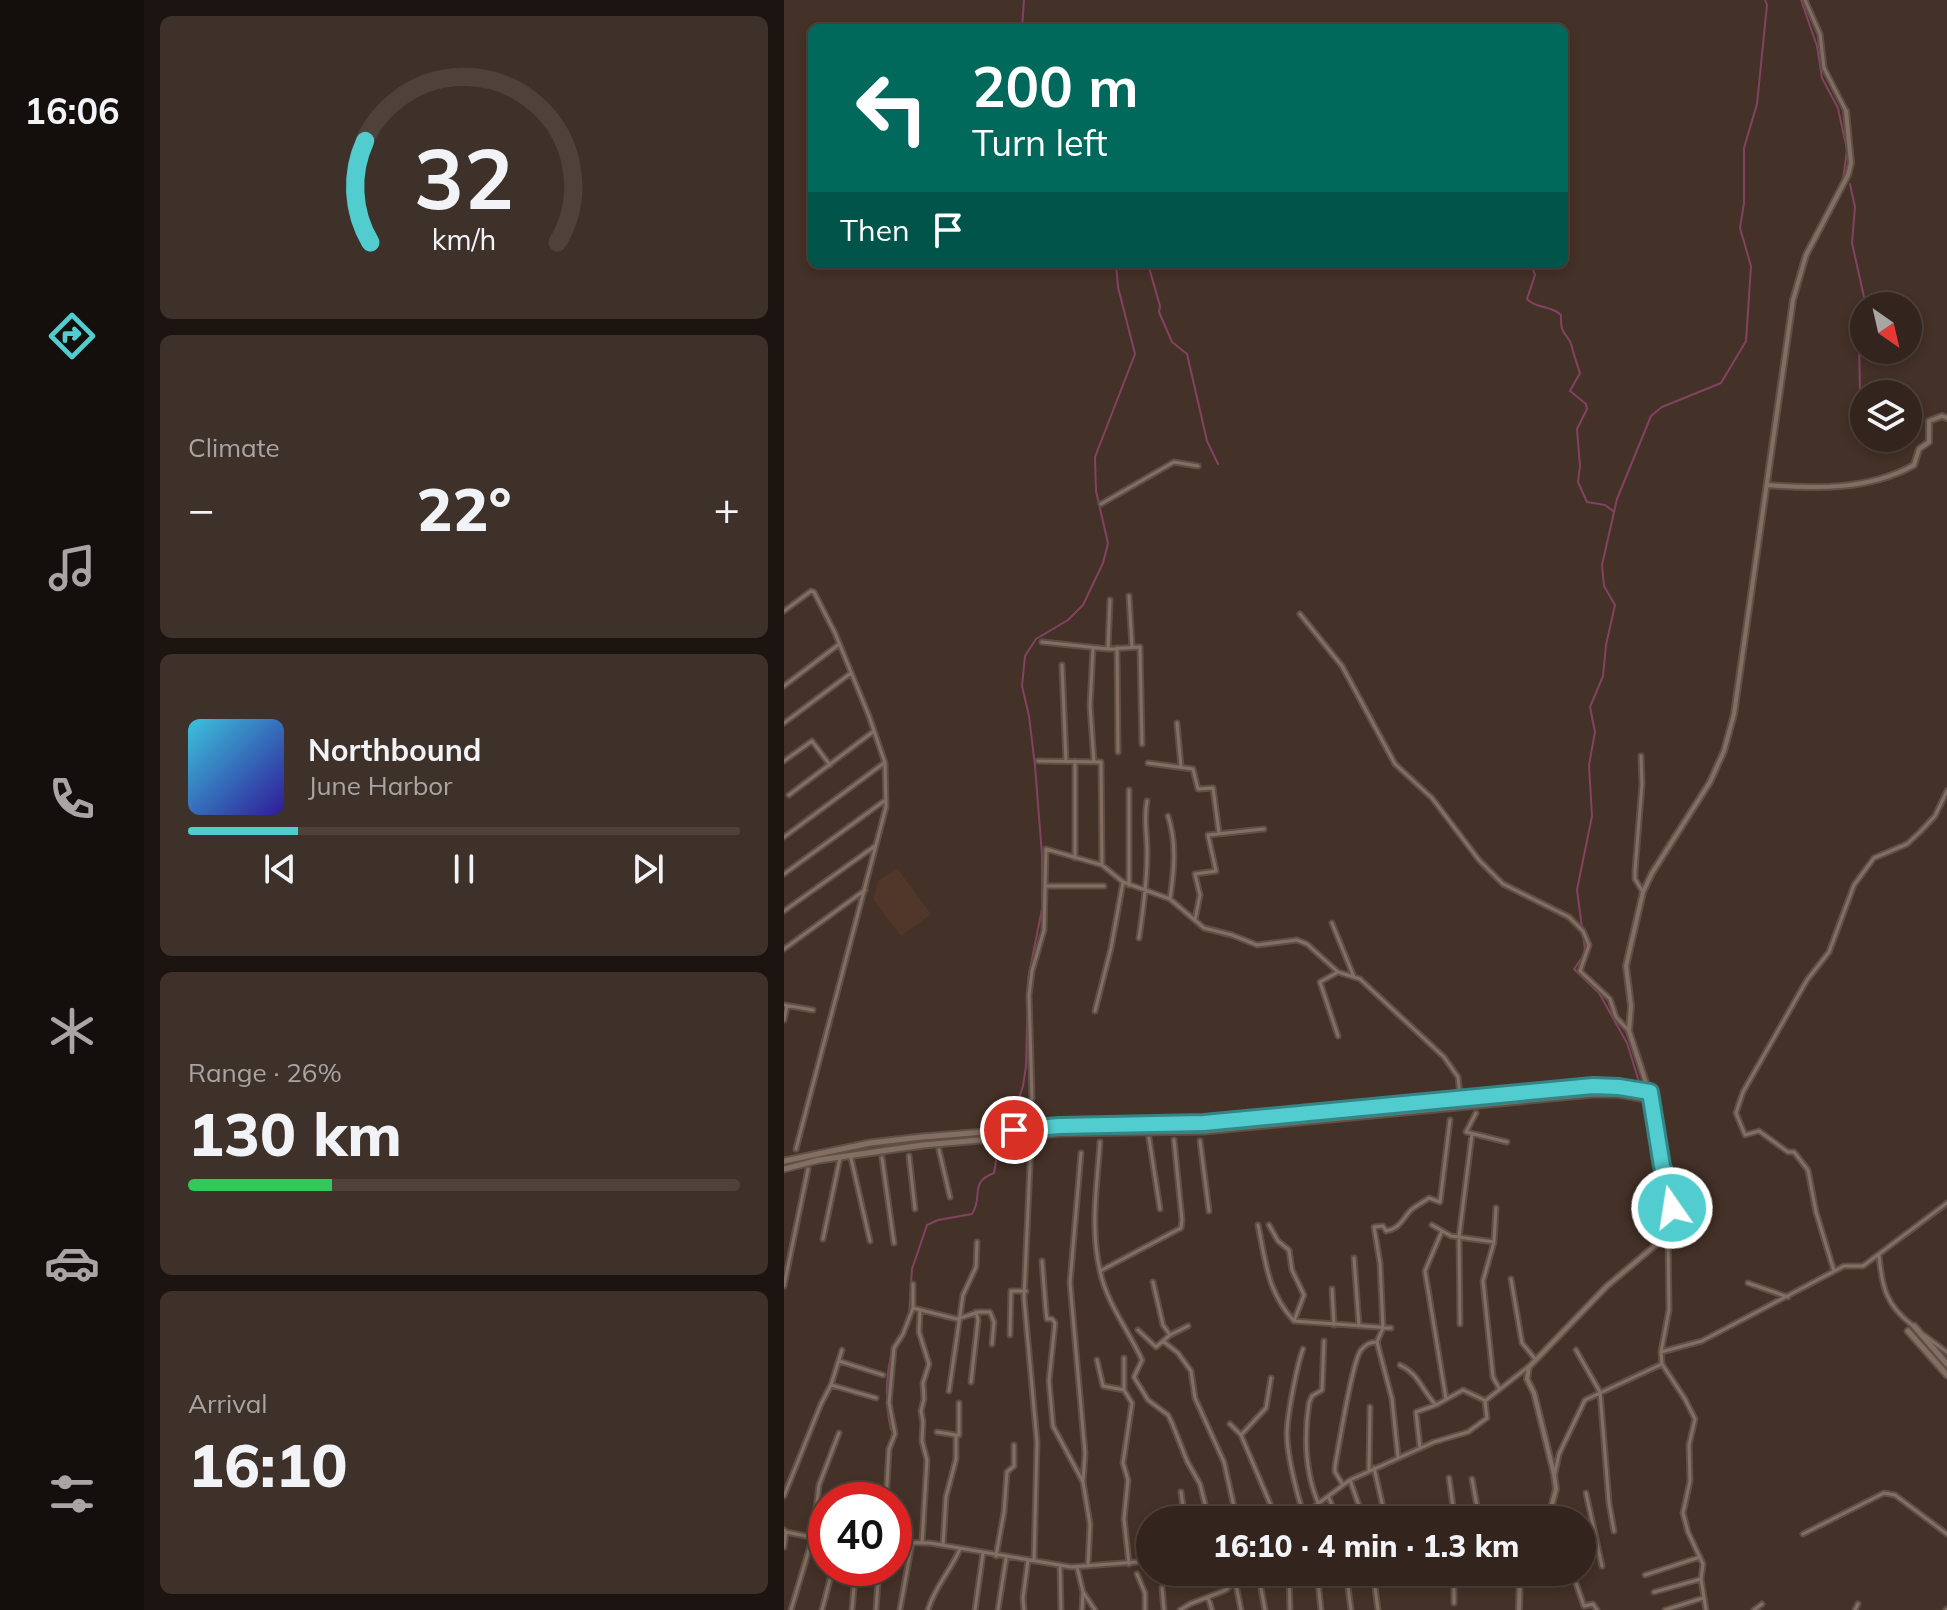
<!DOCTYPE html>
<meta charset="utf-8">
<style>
:root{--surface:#33251d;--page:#3e312a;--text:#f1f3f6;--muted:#a9a5a4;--line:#4e423b;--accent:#52cdcf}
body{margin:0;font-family:Mulish,sans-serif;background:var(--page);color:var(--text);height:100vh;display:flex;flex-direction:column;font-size:30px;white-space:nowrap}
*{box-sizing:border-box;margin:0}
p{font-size:26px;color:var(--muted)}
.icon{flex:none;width:44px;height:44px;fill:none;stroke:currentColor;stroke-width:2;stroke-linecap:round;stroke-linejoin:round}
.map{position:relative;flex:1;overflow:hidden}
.drawer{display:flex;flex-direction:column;gap:16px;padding:16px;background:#1c1410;width:640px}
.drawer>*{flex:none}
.banner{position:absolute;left:24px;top:24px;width:760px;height:244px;border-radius:12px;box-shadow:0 4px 12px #0003,0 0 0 2px var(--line);background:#00695c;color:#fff;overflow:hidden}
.needle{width:52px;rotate:146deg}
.fabs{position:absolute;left:1066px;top:292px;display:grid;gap:16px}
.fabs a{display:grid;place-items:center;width:72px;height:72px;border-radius:50%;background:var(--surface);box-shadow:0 4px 12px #0003,0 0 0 2px var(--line);font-size:40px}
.speed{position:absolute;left:24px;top:1482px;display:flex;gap:16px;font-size:40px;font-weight:700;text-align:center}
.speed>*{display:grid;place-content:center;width:104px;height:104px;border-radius:50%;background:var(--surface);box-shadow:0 4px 12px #0003,0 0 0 2px var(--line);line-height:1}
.speed .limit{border:12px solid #d22;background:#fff;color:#111}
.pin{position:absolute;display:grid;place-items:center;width:68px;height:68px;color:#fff;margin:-34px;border:4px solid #fff;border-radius:50%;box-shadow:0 2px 8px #0007}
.me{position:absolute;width:88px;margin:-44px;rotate:347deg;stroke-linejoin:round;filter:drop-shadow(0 0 6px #0008)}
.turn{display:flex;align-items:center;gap:28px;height:168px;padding:0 32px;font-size:36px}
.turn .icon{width:104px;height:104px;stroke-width:2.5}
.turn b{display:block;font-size:56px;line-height:68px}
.then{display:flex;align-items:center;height:76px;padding:0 32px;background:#0003;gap:16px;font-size:30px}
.big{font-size:60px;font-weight:800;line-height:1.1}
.drawer .card{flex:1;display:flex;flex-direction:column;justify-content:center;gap:12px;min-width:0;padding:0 28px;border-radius:12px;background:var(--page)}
.drawer .dial{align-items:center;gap:0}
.dial svg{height:208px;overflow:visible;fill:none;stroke:var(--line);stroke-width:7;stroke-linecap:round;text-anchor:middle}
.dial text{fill:var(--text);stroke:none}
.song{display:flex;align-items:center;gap:24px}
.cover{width:96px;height:96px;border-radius:12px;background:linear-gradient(135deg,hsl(190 70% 55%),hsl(250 70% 35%))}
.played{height:8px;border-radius:4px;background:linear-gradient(90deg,var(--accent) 20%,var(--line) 20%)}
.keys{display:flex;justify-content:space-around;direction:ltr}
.heat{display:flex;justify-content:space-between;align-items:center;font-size:44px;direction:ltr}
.charge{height:12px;border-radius:6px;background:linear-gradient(90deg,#34c759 26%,var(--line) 0)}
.trip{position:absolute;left:352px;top:1506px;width:460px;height:80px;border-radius:40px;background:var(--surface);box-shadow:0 4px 12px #0003,0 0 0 2px var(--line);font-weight:800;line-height:80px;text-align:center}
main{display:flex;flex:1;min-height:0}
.menu{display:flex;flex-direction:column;width:144px;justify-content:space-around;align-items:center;background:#140f0c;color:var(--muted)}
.menu .icon{width:56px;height:56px}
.menu .current{color:var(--accent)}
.menu b{font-size:36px;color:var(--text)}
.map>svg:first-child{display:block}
.built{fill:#503729}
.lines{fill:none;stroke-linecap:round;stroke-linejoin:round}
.stream{stroke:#844262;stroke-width:2}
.minor-casing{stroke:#5f5047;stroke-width:7}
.tertiary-casing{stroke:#5f5047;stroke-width:8}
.secondary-casing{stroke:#5f5047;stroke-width:9}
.minor{stroke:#846e62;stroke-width:3}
.tertiary{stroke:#846e62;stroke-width:4}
.secondary{stroke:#846e62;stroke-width:5}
.route-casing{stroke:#358587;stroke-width:20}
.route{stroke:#52cdcf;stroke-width:14}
</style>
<main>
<nav class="menu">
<b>16:06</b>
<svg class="icon current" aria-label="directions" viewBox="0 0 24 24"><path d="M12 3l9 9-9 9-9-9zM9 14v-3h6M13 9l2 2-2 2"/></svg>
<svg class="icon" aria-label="music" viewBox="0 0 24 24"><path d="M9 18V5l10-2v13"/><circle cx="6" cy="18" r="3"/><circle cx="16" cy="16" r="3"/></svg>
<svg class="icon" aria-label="phone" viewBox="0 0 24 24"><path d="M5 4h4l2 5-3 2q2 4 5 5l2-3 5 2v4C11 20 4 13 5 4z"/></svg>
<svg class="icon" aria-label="climate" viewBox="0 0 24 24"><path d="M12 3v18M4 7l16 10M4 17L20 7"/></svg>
<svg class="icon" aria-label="car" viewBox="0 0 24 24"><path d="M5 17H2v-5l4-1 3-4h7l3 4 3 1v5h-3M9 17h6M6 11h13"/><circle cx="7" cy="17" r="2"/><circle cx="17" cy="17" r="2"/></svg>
<svg class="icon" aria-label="filters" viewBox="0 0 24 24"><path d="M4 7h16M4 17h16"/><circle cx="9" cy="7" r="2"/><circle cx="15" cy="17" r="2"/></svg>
</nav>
<section class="drawer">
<div class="card dial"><svg viewBox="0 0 100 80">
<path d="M14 69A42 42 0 1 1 86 69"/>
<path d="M14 69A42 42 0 0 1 12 30" stroke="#52cdcf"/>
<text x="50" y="56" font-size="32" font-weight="700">32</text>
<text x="50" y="72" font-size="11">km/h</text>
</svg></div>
<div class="card"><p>Climate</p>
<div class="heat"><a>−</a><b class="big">22°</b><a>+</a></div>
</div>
<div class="card">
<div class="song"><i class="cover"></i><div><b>Northbound</b><p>June Harbor</p></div></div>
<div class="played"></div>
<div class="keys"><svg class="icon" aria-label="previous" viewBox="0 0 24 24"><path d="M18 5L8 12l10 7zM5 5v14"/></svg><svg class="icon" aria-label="pause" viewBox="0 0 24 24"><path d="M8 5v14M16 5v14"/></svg><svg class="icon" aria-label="next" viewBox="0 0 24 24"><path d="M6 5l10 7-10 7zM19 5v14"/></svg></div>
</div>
<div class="card"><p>Range · 26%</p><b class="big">130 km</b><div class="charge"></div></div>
<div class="card"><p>Arrival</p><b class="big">16:10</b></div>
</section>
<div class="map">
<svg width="1163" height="1610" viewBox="0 0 1163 1610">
<rect width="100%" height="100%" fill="#443127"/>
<path class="built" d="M113 868 147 914 117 936 89 899 94 881Z"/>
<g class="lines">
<path class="stream" d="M1017 0 1033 46 1038 78 1054 108 1063 150 1059 179
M238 28 240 0
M1066 184 1071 207 1068 243 1082 306
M364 264 376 306 375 312 388 342 403 354 423 441 434 464
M747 264 751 275 743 299C752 309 767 305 777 315 776 337 784 332 788 347 790 356 793 364 796 373L786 391 802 404 803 409 793 429 796 466 794 482 803 502 821 505 829 511
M1070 408 1076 392 1075 343 1080 317
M801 950 793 890 808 816 805 765 811 732 806 707 819 676 822 645 831 605 820 586 818 565 833 499 867 416 878 407 937 383 962 341 967 266 956 228 960 203V148L973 104 983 5 981 0
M799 956 790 969 815 993 843 1043 857 1088
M862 1104C893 1132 868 1146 887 1173
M227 1122 239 1086 242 1066 244 979 258 909V855L251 766 245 716 238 686 241 656 252 639 284 620 299 605 319 563 324 543 312 491 311 457 351 354 334 287 332 264
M125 1315 128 1269 143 1225 154 1220 188 1214C200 1196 184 1183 210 1173L214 1150
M107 1430C101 1403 101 1372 110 1346"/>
<g class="minor-casing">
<path id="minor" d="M1021 0 1036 34 1040 68 1062 111
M317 504 390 462 414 466
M345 596 348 646
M0 611 27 591 30 592 51 633 85 716 101 763 102 807 12 1149
M516 614 558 666 611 764 648 798 695 860 719 884 785 917 799 931 805 945 796 971 826 999 832 1017 845 1031
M258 642 324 649 356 647 358 744
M309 648 306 706 310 762
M324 648 326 600
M333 648 334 752
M278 665 282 761
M0 686 54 645
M0 723 67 673
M393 723 397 767
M857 756 858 784 851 871V879L859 892
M0 761 28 741 46 765
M254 761 317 762 318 865
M291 761V858
M364 763 409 769 414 789 429 788 435 833
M345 790V885
M5 795 90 731
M384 816C393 843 390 871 386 899
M0 837 100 763
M0 874 100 801
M262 886H320
M0 911 91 846
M411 920 416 895 411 874 432 871 424 835 480 829
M548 923 570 977
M355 938C359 911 363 884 363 857 364 837 359 822 363 801
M0 949 81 890
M554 972 536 982 554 1036
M0 1005 29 1010
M311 1011 327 948 339 882
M0 1020 3 1006
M692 1113 682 1132 723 1142
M230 1130 248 1098 245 995 248 971 260 930 262 849 318 865 339 882 386 899 420 928 448 935 473 945 513 940 523 944 554 972 576 979 660 1057 674 1077 676 1096
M365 1138 376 1209
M416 1141 425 1211
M316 1142C313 1186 306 1228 316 1271 323 1304 345 1331 358 1360L350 1377 364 1400 384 1415 388 1423 403 1461 416 1484 425 1520
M247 1143 240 1298 253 1442 250 1561
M155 1150 166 1197
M297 1153 286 1283 301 1453 299 1482 306 1524 304 1566
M125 1156 131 1209
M67 1158 86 1241
M98 1158 110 1243
M712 1208 710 1242 699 1281 709 1377 715 1388
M474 1225C482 1263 483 1291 510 1321L607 1328
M485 1225 494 1241 505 1250 508 1270 520 1295 510 1321
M648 1225 667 1236 710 1242
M658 1231 641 1271 662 1399
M884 1234 885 1310 877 1352 878 1364 901 1399 911 1419 905 1445 906 1481 899 1513 904 1532 919 1564 917 1579 922 1610
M39 1239 56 1158
M1095 1256C1098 1287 1102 1305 1128 1325
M570 1258 575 1326
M258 1261 262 1312 263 1319H268L271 1323 265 1381 269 1426 299 1482
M316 1271 397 1228 398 1220 390 1140
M1050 1271 1032 1212 1024 1170 1010 1152H1004L975 1131 961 1135 952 1113 959 1092 1023 980 1045 952 1070 885 1090 858 1123 844 1136 832 1151 816 1163 791
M727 1279 738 1343 752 1360
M369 1282 379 1325 386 1335
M964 1283 1004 1297
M0 1286 24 1169
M548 1289 550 1325
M129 1308 173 1319 195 1312H206L210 1322 208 1344
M136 1311 135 1332 145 1364 139 1383 140 1399 137 1411 139 1422 138 1441 143 1460 138 1543
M676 1324 675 1237 688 1134
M354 1330 372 1347 386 1335 404 1326
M226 1335 227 1291H242
M1140 1335 1163 1352
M379 1341 394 1353 407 1371 411 1398 440 1462 453 1520
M519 1349C513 1365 503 1416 503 1434 503 1456 514 1500 522 1520
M792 1350 816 1392 825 1503 830 1531
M877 1352 918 1341 1060 1266H1079L1163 1203
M313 1360 319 1386 340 1390 348 1403 339 1463 344 1480 340 1519 345 1564
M55 1361 99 1375
M616 1365C635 1374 637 1389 652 1405
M187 1382 194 1320 192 1312
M47 1385 92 1398
M340 1390V1358
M165 1391 179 1295 192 1267 193 1242
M446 1424 457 1435 493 1520
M153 1432 172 1435
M457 1435 482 1408 487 1378
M636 1448 632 1412 652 1405 679 1390 700 1400
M614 1457 608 1399 593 1342 599 1328 596 1263 590 1227 599 1226 602 1231C617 1228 618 1219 627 1210 632 1206 639 1202 645 1198L656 1202 666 1120
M590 1468 599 1507
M585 1470 586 1407
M771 1473 775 1454 801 1400 878 1364
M665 1478 671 1520
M688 1479 694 1512
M566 1480 580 1520
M559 1485 551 1472V1466C555 1446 568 1361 577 1350 582 1344 586 1342 593 1342
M397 1492 401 1520
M802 1493 818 1566
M0 1496 37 1404 47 1385 58 1350
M545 1498 554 1520
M102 1500 105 1449 111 1434 105 1403 110 1348 119 1334 129 1308V1284
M535 1505C521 1473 520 1437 525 1403L528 1396 538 1390 540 1341
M385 1513H400
M670 1514 702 1510
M512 1520 566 1480 650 1442 684 1432 703 1418 701 1401 744 1367
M0 1530 2 1532 42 1540
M1019 1534 1100 1493 1111 1495 1163 1534
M798 1541 811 1538
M110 1542 146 1543 287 1567 366 1561
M159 1545 162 1497 172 1459V1435H175V1403
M0 1547 2 1532
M212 1556 220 1512 223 1472 230 1466V1445
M276 1566 277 1610
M293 1567 299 1592 298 1610
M474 1572 481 1610
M505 1572 506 1610
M533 1572 537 1610
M562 1572 567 1610
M589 1572 594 1610
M788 1572 800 1606 809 1604 813 1610
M353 1574 361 1593V1610
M861 1575 916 1557
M451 1580 457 1610
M378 1588 380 1610
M299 1592 311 1610
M870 1592 917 1579
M424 1597 428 1610
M670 1603V1574L672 1572
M116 1609 128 1543
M7 1610 29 1536 35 1485 55 1433
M38 1610 49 1568
M68 1610 71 1576
M92 1610 95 1568
M144 1610C150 1588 167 1570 176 1549
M191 1610 199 1553
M214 1610 222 1559
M240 1610 239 1598 244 1560
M396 1610 406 1604 442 1590 460 1572
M881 1610 919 1598
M970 1610 978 1604
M1071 1610 1074 1604
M1162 1610 1163 1609"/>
</g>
<g class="tertiary-casing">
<path id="tertiary" d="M983 485C1031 489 1086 490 1130 465L1135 449 1145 442V421L1158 416 1163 418
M764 1520 772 1489 770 1474 750 1393 743 1379 745 1367 823 1286 880 1238C898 1216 884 1188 878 1164 873 1148 871 1130 868 1113L870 1107 845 1031 847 1006 842 966 859 892 868 873 926 782 940 751 950 714 1009 300 1022 255 1064 175 1067 163 1062 111
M735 1610 736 1572"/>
</g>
<g class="secondary-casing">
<path id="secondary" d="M0 1161 86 1143 138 1137 275 1126 420 1123 809 1086 835 1087 866 1092
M0 1169 35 1160 139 1145 276 1133 420 1131 809 1094H834L868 1100
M1130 1326 1163 1364
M1124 1331 1163 1375"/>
</g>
<use href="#minor" class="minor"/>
<use href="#tertiary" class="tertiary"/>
<use href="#secondary" class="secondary"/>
</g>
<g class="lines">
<g class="route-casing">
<path id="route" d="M230 1130 275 1126 420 1123 809 1086 835 1087 866 1092 878 1166 886 1186 888 1208"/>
</g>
<use href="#route" class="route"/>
</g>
</svg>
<div class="fabs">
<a><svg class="needle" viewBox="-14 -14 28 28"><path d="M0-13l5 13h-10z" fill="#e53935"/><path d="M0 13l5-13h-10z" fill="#a9a5a4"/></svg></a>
<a><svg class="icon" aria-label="layers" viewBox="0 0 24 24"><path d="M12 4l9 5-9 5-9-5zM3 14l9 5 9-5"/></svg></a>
</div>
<div class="speed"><div class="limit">40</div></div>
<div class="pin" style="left:230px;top:1130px;background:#d93025"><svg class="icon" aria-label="arrive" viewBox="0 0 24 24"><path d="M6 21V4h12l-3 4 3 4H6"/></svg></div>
<svg class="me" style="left:888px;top:1208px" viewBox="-20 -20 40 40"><circle r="17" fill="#52cdcf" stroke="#fff" stroke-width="3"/><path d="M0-11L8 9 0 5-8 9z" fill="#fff"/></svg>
<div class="trip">16:10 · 4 min · 1.3 km</div>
<div class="banner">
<div class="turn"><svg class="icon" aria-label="left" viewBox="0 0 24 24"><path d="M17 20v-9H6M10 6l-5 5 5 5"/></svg><div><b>200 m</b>Turn left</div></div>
<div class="then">Then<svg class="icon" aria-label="arrive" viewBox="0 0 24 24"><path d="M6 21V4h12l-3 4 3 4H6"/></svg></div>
</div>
</div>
</main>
